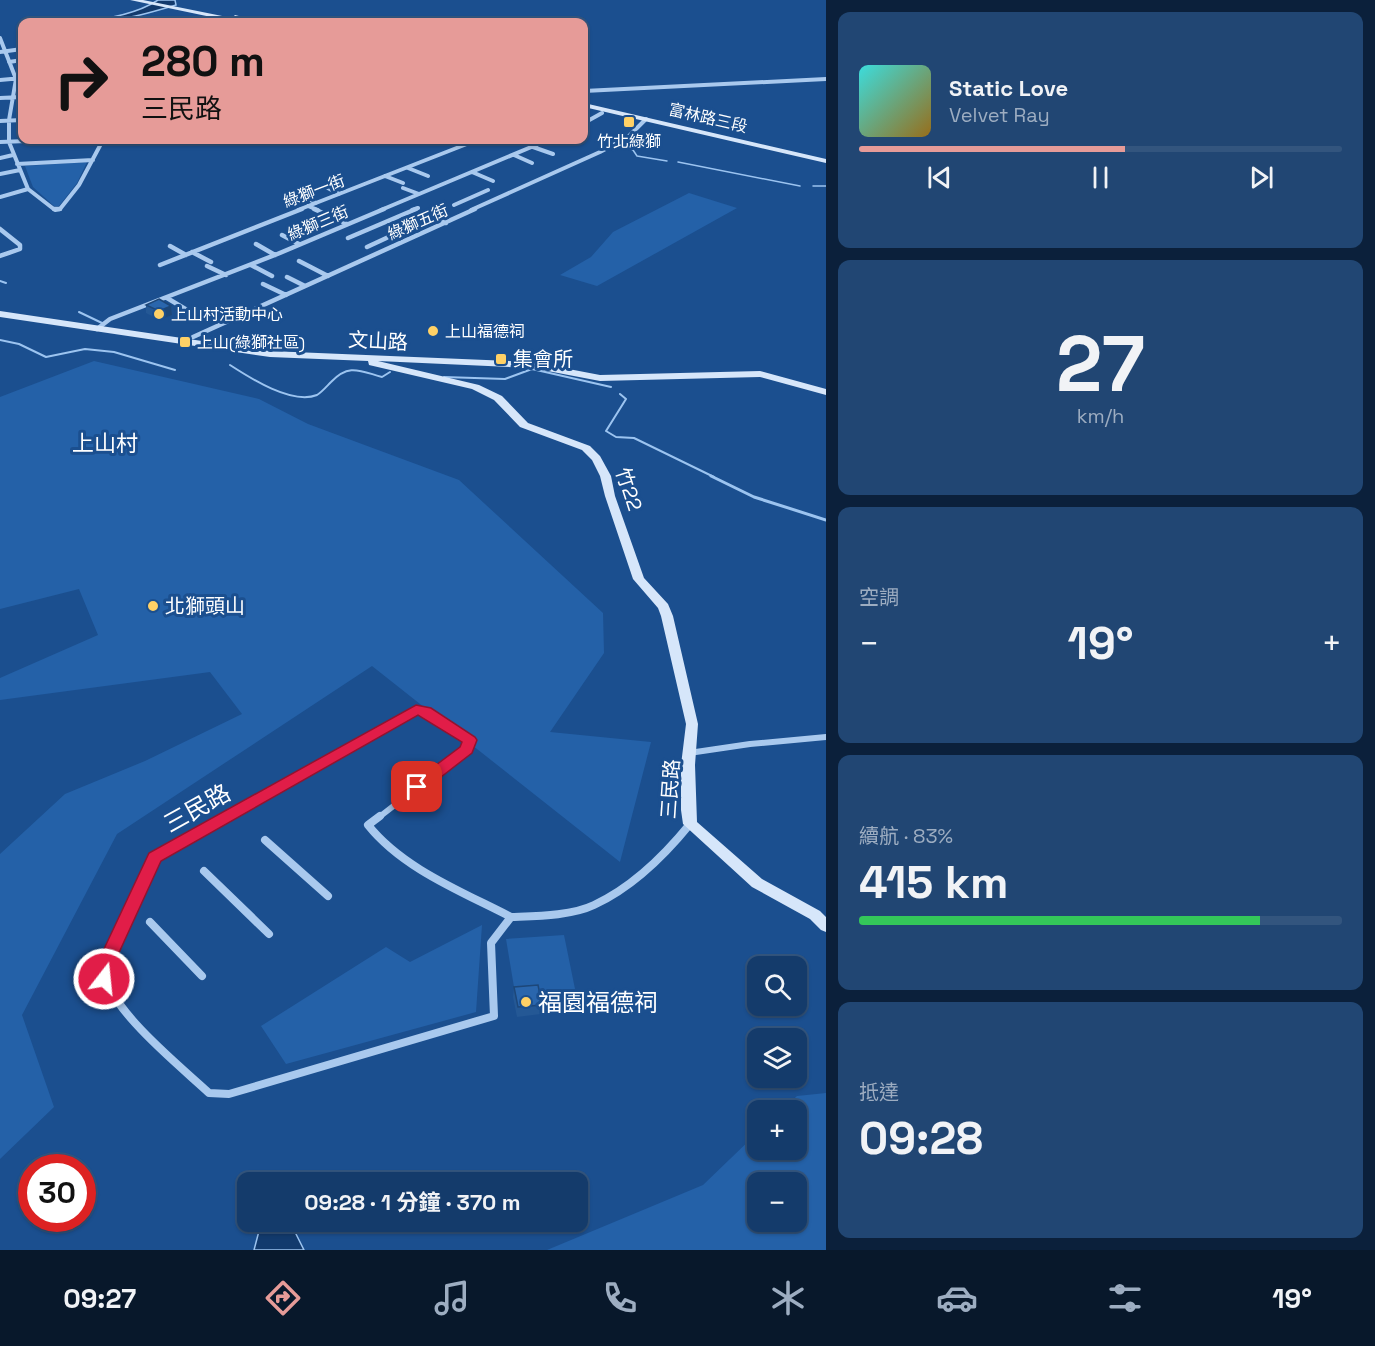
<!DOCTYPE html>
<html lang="zh-TW">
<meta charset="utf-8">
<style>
:root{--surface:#143b6b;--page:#214673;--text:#f1f3f6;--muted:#9dadc1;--line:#33557e;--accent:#e69b98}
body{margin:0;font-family:"Space Grotesk","Noto Sans TC",sans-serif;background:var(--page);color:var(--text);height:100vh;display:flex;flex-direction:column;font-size:22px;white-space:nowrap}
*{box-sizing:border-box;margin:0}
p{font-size:20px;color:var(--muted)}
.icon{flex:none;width:33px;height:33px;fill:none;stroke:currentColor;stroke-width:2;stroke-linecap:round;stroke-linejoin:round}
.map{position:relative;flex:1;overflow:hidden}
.panel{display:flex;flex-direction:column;gap:12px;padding:12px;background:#0b203b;width:549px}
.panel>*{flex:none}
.guide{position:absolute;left:18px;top:18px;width:570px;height:126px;border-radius:12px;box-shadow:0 2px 4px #0004,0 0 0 2px var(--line);background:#e69b98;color:#111;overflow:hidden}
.controls{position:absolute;left:747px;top:956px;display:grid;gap:12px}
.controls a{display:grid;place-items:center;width:60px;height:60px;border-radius:12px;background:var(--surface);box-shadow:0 2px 4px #0004,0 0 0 2px var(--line);font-size:30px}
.speed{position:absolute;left:18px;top:1154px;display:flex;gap:12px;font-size:30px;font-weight:700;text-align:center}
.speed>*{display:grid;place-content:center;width:78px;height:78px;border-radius:50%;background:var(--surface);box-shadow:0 2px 4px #0004,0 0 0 2px var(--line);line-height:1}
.speed .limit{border:9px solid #d22;background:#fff;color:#111}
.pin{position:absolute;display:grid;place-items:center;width:51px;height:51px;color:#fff;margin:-26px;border-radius:12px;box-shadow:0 3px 9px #0006}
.me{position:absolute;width:66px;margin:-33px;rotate:16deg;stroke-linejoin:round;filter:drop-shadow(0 0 4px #0008)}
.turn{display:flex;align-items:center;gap:21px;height:126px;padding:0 24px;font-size:27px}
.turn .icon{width:78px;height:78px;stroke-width:2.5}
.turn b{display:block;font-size:42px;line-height:51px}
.big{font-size:45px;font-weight:700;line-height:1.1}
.panel .tile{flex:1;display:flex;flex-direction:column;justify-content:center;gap:9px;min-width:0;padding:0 21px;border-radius:12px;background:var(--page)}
.panel .dial{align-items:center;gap:0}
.dial b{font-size:78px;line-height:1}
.song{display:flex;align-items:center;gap:18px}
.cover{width:72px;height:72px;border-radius:9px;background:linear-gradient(135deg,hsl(180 70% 55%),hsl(40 70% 35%))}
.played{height:6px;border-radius:3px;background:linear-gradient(90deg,var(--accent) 55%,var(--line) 55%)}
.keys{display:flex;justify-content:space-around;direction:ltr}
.heat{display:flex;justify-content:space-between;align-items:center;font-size:33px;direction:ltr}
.charge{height:9px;border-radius:4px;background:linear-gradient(90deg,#34c759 83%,var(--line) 0)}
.trip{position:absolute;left:237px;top:1172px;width:351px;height:60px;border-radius:12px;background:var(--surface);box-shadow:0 2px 4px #0004,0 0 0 2px var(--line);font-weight:700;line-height:60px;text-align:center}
.tabs{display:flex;height:96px;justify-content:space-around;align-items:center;background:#08182b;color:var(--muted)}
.tabs .icon{width:42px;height:42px}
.tabs .active{color:var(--accent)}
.tabs b{font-size:27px;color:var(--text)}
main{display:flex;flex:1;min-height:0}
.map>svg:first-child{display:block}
.green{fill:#2461a8;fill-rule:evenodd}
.water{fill:#123a6d;stroke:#9cc4f0;stroke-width:1.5}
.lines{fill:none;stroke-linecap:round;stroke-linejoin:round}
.stream-far2{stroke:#9cc4f0;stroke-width:1.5}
.stream-far1{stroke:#9cc4f0;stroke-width:2}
.stream{stroke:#9cc4f0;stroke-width:3}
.street-far3{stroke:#a9c9ee;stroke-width:4}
.street-far2{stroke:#a9c9ee;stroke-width:4.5}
.street-far1{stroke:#a9c9ee;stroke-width:6}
.street{stroke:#a9c9ee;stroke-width:8}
.secondary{fill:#d6e6fa;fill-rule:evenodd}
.wall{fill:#245895}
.shaded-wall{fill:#1d4779}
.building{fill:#2a66ad;stroke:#1d4779;stroke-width:1.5}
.route{fill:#e11d48;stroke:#92132f;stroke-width:1.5}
.poi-dot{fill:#ffd166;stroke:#1b4f8f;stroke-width:2}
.labels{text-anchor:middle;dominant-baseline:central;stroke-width:6;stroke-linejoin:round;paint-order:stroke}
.far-street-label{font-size:16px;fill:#fff;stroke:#1b4f8f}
.far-poi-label{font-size:16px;fill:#fff;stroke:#1b4f8f;text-anchor:start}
.street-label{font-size:20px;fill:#fff;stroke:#1b4f8f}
.poi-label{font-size:20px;fill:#fff;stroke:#1b4f8f;text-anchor:start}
.quarter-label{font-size:22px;fill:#fff;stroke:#1b4f8f}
.near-street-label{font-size:24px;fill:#fff;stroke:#1b4f8f}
.near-poi-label{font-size:24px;fill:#fff;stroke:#1b4f8f;text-anchor:start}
</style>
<main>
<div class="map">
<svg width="826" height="1250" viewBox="0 0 826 1250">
<rect width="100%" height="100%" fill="#1b4f8f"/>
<path class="green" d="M87 162 77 183 59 206H54L33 187 25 166Z
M689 193 737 208 597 286 560 275 591 257 613 232Z
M94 361 259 399 308 424 459 480 603 613 604 653 550 732 651 742 620 862 372 666 117 834 22 1015 54 1107 0 1159V854L65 794 145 761 242 714 210 672 0 700V678L98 635 79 589 0 609V397Z
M482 925 476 1012 286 1064 261 1026 386 947 410 962Z
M564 935 575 989 515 993 506 939Z
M826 1093V1250H547L703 1185 757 1133 758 1149H796V1110H782L797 1096ZM758 1182H796V1221H758Z"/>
<path class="water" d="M158 0H175L176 5C136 17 117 22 75 22 102 20 135 15 158 0Z
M293 1228 304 1250H254L259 1231Z"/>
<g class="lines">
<path class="stream-far2" d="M621 145 633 150 637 156 667 161
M678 162 800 186
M813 186H826"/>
<path class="stream-far1" d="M0 281 6 283
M79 312 102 323
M0 340 19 344 46 357 85 349 114 352 175 370
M230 365C250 378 292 405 317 395 322 392 327 386 331 382 349 363 360 371 382 377L390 372
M444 377 505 379 532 369 611 387
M620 394 626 399 606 431 616 437 634 438 714 477"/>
<path class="stream" d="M711 476 754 497 826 520"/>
<path class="street-far3" d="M0 38 16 79 9 120V142L28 189 55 210 60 209 79 185 103 140
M0 52 22 49
M9 62 22 60
M0 80 22 78
M584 91 826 79
M0 98 22 97
M0 121 22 120
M584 123 602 113
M0 142 54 140
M533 147 553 154
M514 155 532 163
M0 158 13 155
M17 164 93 160
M408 168 428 176
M472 172 493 181
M0 174 20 170
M385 176 403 183
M326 187 339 194
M403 188 419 194
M301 195 316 203
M0 197 28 189
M454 205 488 190
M308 206 318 210
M298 210 477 140
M381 210 548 140
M412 210 418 208
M471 210 600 152 628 137 646 119"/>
<path class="street-far2" d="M54 209H60
M314 209 347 224
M427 214 446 223
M0 229 20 245V249L0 256
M282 235 299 244
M348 238 416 209
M256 244 275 255
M170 246 186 255
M367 247 395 234
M192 252 211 262
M299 261 328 276
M160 265 302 209
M251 265 272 276
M207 266 226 275
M287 277 305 286
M263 284 286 295
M167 298 187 310
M97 329 110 319 275 255 384 209
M193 337 475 209"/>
<path class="street-far1" d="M689 753 750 744 826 737
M225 818 416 710 426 711 469 740 467 749 378 818"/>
<path class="street" d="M228 816 155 857 103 968C107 1008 179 1065 209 1093L229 1094 494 1016 491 943 511 917
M380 816 368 825C403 869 463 892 511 917
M265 840 328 896
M204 871 269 934
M511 917C536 916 571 916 594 905 633 887 664 856 690 824
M150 922 202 976"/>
<path class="secondary" d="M130 0H143L232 18 235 15 262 22H235Z
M584 103 826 159V163L584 107Z
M0 311 270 351 532 362 600 375 760 371 826 389V395L760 377 600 381 532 368 378 361 479 385 502 396 528 423 590 446 600 456 611 476 615 496 644 578 668 604 673 616 698 724 695 765 697 822 762 879 820 911 826 917V932L821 930 810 919 752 887 683 824 681 810V765L686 724 661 616 658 608 633 579 605 496 600 476 592 460 582 450 520 427 494 400 472 389 369 365 368 361 270 357 0 317Z"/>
</g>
<path class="wall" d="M146 305 171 306 172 315 160 320 146 313Z
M514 987 542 1005 541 1014 517 1017 513 997Z"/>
<path class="shaded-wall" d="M171 306 172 315 160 320 159 311Z"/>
<path class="building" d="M159 299 171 306 159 311 146 305Z
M538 985 542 1005 518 1007 514 987Z"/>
<path class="route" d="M416 705 431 708 475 737 477 740 472 753 423 791H412L410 787 412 783 460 747 462 742 418 715 161 861 112 968V979L110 983 104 985 98 983 95 968 149 853Z"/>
<g class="poi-dot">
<rect x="623" y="116" width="12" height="12" rx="3"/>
<circle cx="159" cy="314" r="6"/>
<circle cx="433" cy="331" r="6"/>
<rect x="179" y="336" width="12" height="12" rx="3"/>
<rect x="495" y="353" width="12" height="12" rx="3"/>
<circle cx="153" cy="606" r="6"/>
<circle cx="526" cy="1002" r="6"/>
</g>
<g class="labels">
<g class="far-street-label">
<text transform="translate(708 118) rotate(13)">富林路三段</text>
<text transform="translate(314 191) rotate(-21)">綠獅一街</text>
<text transform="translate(418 222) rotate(-24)">綠獅五街</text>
<text transform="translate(318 223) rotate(-23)">綠獅三街</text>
</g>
<g class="far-poi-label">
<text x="629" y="141" text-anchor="middle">竹北綠獅</text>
<text x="171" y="314">上山村活動中心</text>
<text x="445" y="331">上山福德祠</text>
<text x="197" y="342">上山(綠獅社區)</text>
</g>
<g class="street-label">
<text transform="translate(378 341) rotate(3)">文山路</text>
<text transform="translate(629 489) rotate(72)">竹22</text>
<text transform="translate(670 789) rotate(-86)">三民路</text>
</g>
<g class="poi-label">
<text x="513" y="359">集會所</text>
<text x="165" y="606">北獅頭山</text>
</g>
<g class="quarter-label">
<text x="105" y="443">上山村</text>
</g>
<g class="near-street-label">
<text transform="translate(197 808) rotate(-29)">三民路</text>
</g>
<g class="near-poi-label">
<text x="538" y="1002">福園福德祠</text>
</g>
</g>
</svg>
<div class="controls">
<a><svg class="icon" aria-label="search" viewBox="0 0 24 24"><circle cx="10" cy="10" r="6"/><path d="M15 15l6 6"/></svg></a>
<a><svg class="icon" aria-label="layers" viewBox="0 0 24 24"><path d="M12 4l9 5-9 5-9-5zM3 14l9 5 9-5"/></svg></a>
<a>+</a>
<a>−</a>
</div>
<div class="speed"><div class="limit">30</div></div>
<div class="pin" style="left:417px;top:787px;background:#d93025"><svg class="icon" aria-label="arrive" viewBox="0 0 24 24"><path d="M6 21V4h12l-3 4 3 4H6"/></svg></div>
<svg class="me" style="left:104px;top:979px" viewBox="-20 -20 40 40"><circle r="17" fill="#e11d48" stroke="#fff" stroke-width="3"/><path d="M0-11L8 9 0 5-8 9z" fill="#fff"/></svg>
<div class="trip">09:28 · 1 分鐘 · 370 m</div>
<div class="guide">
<div class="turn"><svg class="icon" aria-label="right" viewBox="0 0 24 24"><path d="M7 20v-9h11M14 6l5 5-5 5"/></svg><div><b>280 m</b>三民路</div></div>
</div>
</div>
<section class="panel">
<div class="tile">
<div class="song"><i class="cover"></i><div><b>Static Love</b><p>Velvet Ray</p></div></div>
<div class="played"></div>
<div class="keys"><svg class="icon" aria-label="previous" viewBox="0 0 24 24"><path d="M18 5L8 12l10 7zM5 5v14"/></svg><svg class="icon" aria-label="pause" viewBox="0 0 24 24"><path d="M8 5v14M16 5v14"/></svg><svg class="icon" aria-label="next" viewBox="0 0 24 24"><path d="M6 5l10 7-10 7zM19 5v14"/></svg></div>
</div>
<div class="tile dial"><b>27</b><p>km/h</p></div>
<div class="tile"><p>空調</p>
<div class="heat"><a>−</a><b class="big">19°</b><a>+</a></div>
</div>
<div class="tile"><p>續航 · 83%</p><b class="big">415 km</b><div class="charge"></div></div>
<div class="tile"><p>抵達</p><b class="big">09:28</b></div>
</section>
</main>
<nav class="tabs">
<b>09:27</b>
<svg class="icon active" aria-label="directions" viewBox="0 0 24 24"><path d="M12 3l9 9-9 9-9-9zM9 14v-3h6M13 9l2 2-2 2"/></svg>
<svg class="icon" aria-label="music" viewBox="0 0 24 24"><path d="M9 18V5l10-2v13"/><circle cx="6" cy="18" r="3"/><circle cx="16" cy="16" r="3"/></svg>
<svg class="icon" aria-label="phone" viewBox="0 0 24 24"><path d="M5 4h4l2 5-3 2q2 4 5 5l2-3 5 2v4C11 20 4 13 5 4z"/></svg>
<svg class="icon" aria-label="climate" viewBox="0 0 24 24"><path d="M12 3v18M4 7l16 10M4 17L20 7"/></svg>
<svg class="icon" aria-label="car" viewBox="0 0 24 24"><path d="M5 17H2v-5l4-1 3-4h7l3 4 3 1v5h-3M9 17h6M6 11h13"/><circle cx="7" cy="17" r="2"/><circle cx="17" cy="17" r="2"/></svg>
<svg class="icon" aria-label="filters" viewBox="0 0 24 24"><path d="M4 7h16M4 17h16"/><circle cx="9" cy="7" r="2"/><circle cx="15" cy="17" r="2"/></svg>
<b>19°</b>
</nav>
